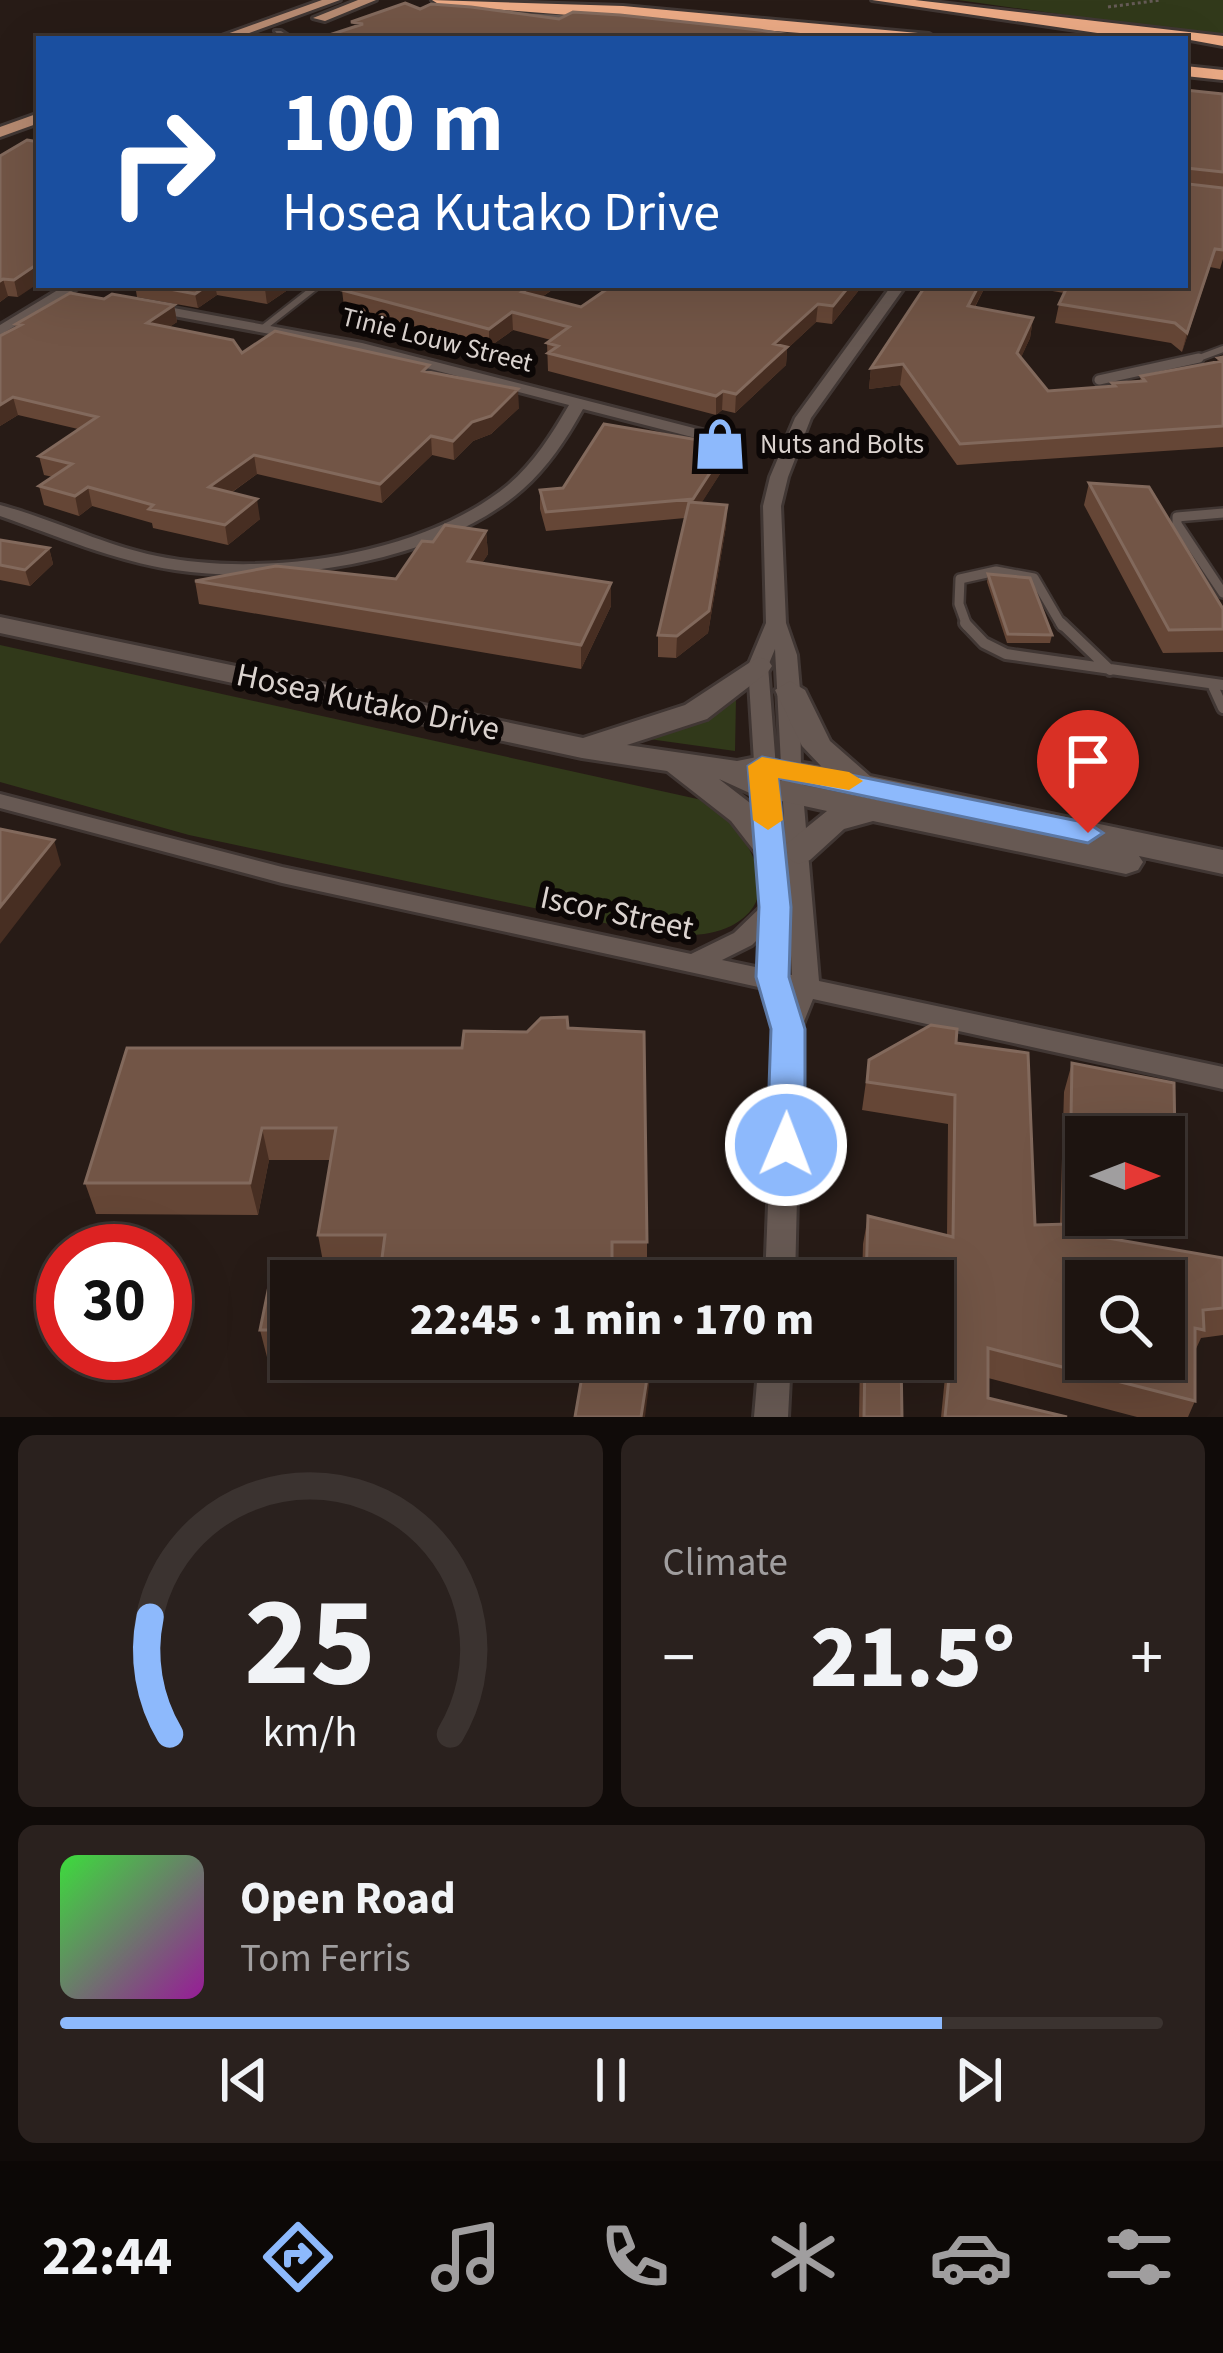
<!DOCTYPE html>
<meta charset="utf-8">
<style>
:root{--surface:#1d1410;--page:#2a211e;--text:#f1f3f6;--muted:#a09e9f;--line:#3b3330;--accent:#8db9fc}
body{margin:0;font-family:"Source Sans 3",sans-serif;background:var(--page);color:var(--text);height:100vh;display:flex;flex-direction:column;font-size:45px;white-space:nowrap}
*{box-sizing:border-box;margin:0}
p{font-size:39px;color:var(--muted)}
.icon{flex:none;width:66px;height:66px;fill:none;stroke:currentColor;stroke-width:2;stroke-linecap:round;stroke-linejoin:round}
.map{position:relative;height:1417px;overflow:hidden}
.sheet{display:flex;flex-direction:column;gap:18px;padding:18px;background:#100b09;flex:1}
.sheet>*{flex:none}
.guide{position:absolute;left:36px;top:36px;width:1152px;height:252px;border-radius:0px;box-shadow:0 12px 48px #0002,0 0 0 3px var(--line);background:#1a4fa0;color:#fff;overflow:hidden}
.needle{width:78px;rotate:90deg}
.controls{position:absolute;left:1065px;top:1116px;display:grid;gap:24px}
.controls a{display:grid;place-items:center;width:120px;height:120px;border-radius:0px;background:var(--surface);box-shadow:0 12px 48px #0002,0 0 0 3px var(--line);font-size:60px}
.speed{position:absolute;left:36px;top:1224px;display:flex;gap:24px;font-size:60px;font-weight:700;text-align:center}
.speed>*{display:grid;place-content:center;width:156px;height:156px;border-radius:50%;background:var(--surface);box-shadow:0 12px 48px #0002,0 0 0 3px var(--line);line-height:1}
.speed .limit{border:18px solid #d22;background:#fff;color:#111}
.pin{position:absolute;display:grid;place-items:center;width:102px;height:102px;color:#fff;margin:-123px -51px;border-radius:50% 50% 50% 0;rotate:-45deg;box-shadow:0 0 12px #0007}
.pin .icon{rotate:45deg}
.me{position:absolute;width:132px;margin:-66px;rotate:1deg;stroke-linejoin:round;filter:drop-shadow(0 0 9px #0008)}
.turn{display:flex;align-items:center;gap:42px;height:252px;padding:0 48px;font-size:54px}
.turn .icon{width:156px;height:156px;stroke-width:2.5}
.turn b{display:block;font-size:84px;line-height:102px}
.big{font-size:90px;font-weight:800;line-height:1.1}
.sheet .tile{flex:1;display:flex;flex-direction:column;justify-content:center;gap:18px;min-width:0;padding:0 42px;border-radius:18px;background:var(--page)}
.sheet .dial{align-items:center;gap:0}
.dial svg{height:312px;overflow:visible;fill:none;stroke:var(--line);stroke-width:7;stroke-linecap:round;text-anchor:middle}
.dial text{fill:var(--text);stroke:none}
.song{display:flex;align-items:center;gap:36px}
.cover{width:144px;height:144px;border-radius:18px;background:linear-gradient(135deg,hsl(120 70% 55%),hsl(300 70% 35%))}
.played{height:12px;border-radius:6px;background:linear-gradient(90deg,var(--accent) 80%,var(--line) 80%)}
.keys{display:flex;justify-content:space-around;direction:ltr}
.heat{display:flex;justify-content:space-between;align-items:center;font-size:66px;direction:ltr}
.sheet .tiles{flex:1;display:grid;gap:18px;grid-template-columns:1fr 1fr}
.tile:last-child{grid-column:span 2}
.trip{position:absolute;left:270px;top:1260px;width:684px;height:120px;border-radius:0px;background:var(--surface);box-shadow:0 12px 48px #0002,0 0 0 3px var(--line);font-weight:800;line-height:120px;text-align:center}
.tabs{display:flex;height:192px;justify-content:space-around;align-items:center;background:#0c0806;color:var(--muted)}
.tabs .icon{width:84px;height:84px}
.tabs .selected{color:var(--accent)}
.tabs b{font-size:54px;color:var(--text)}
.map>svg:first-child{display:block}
.green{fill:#31391a}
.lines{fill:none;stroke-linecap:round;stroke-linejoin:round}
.lane-far3-casing{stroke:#413734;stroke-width:8}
.lane-far2-casing{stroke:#413734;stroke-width:10}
.lane-far1-casing{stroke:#413734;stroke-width:14}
.lane-casing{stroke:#413734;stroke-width:16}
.street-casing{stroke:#413734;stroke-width:6}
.secondary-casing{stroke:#413734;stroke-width:6}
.primary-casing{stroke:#413734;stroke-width:6}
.highway-casing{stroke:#413734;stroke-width:6}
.path{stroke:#655b56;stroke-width:3;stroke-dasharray:3 3;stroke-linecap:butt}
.lane-far3{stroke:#675953;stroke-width:4.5}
.lane-far2{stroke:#675953;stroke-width:6}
.lane-far1{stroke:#675953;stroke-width:9}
.lane{stroke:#675953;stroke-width:10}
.street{fill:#675953;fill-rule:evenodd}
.secondary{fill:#675953;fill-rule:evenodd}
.primary{fill:#b68a71;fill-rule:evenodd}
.highway{fill:#ebaa85;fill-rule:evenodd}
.wall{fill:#654636;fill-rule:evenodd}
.shaded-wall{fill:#472e22}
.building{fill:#725546;stroke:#82695c;stroke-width:3;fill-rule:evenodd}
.route{fill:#8db9fc;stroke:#5c78a4;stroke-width:3}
.slow{fill:#f59e0b}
.labels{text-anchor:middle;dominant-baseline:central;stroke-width:12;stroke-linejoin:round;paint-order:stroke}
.far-street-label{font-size:27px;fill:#dbd3cf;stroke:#0c0706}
.far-poi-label{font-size:27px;fill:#dbd3cf;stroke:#0c0706;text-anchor:start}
.street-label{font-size:33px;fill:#dbd3cf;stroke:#0c0706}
</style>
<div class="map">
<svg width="1223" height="1417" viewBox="0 0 1223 1417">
<rect width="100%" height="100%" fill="#271b16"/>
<path class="green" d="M958 0H1223V37Z
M0 645 702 800C743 825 792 895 731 926 698 942 662 933 628 928L189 835 0 782Z
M736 698 735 751 649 739 703 722Z"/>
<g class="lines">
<g class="lane-far3-casing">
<path id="lane-far3" d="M533 16 574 18"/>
</g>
<g class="lane-far2-casing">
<path id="lane-far2" d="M263 328 318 285
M1191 361 1223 349"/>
</g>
<g class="lane-far1-casing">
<path id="lane-far1" d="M1099 380 1199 358
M1223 513 1177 517V524L1223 593
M967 626 959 604 960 579 996 571 1034 578 1062 626"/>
</g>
<g class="lane-casing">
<path id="lane" d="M965 623 984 643 1006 654 1223 685
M1061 623 1110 670
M1213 686 1223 708"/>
</g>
<g class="street-casing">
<path id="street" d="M275 31H281L293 39H281Z
M66 285H83L0 335V325Z
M892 285H906L811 418 788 477 781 506 786 623 797 655 800 690 801 770 819 981 1223 1067V1089L813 999 801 1029 795 1281H765L775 1029 763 988 282 883 0 808V794L282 867 691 954 734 933 763 905 748 666 766 623 763 506 770 477 795 418ZM775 649 792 975 785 974 787 907 768 666ZM761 936 760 968 722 960 752 945Z
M152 304 362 343 729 437 731 440 723 445 583 409C567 438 548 467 523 489 441 562 280 586 175 570 114 561 57 536 0 516V505C53 519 103 545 157 556 263 578 422 556 508 485 534 463 552 434 569 405L361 351 147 311V305Z
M759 1359H791L788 1417H754Z"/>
</g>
<g class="secondary-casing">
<path id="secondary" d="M0 617 583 738 685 705 758 657 768 660 772 666 768 672 707 719 627 745 737 761 762 756 821 766 802 746 775 690 790 681 805 690 830 741 870 776 1223 850V874L1139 856 1143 862 1138 870 1126 874 873 821 844 829 810 860 798 864 784 856 771 860 759 857 731 821 667 771 582 758 0 633ZM771 777 790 780 956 816 774 779ZM719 779 754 795 827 811 785 845 754 806Z"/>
</g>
<g class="primary-casing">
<path id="primary" d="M322 0H340L233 39H213Z
M358 0H376L325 21 313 18Z
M39 113V123L0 137V127Z"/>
</g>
<g class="highway-casing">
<path id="highway" d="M432 0 623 6 929 34 937 39H876L440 5Z
M872 0H915L1223 36V46L1185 39H1138Z
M1185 66 1223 70V80L1185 76Z"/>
</g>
<path class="path" d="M1108 7 1161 0"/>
<use href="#lane-far3" class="lane-far3"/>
<use href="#lane-far2" class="lane-far2"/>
<use href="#lane-far1" class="lane-far1"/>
<use href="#lane" class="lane"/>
<use href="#street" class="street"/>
<use href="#secondary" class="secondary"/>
<use href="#primary" class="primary"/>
<use href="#highway" class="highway"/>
</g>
<path class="wall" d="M1185 90 1223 94V259L1220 269 1210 267 1182 352 1171 343 1055 323 1059 304 1064 293 1018 285H1185Z
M0 156 18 297 8 296 0 302Z
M135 285H295L267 304 217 295 198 308 137 297Z
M348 285H559L542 297 581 307 611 286 605 285H863L832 324 816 322 787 349 786 365 735 413 722 410 716 415 548 371 547 343 551 340 513 330 489 347 344 307 342 290Z
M986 285 975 307 1033 318 1030 338 1021 357 1048 391 1112 387V383L1140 381 1141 376 1217 362 1218 358 1223 357V447L957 465 900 385 869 389 871 368Z
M104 299 174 305 177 322 169 327 242 353 430 372 519 408 491 434 473 441 454 460 432 455 382 503 257 474 231 493 260 519 228 545 153 528 152 523 92 506 79 516 44 505 39 486 53 477 44 475 39 456 78 429 18 415 0 426V336L16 328V324Z
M727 463 701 503 727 505 726 526 708 633 676 658 658 657V635L685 518 546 531 540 509V490Z
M1089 483 1223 609V652L1163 653 1084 505Z
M486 531 488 554 482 563 611 606 581 669 199 604 195 581 396 579 433 542Z
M0 540 49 548 53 564 30 586 0 580Z
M988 574 1052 635 1050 643H1007L987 582Z
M931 1025 957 1029 956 1043 1028 1053 1035 1225 1060 1224 1064 1092 1072 1063 1174 1083 1176 1196 1165 1224 1123 1215H1164V1137H1086V1215H1095L1096 1236 1223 1258V1335L1201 1338 1195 1351V1401L1188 1417H1137L988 1378V1398L1067 1417H941L946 1367 936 1364 944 1299 933 1297V1281H862L863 1244 868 1216 947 1236 948 1124 862 1110 869 1060ZM1086 1281H1164V1359H1086Z
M568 1028 647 1242V1274L324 1267 318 1235 331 1160H269L258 1215 96 1214 85 1183 462 1048 527 1032Z
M291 1281V1359H650L649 1385 585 1363 268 1361 260 1330Z
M860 1359H901L902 1417H859Z"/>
<path class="shaded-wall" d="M1215 249 1210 267 1182 352 1187 333Z
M39 263V283L18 297 14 280Z
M3 279 8 296 0 302V281Z
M208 285H215L217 295 198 308 195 294Z
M272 285H295L267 304 265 289Z
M533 285H559L523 310 522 292Z
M850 285H863L832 324 833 306Z
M979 285H986L965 325 968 306Z
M818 304 816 322 787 349 786 365 735 413 736 394 774 344Z
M174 305 177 322 151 340 147 323Z
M512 312 513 330 489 347V329Z
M1033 318 1030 338 1014 373 1017 353Z
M903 364 900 385 869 389 871 368Z
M518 389 519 408 491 434 473 441 454 460 453 441 472 422Z
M723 391 722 410 716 415V396Z
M13 397 18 415 0 426V405Z
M431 436 432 455 382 503 380 484Z
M728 445 727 463 692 518 693 499Z
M254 455 257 474 212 506 209 487Z
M88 487 92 506 79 516 75 496Z
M257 499 260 519 228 545 225 525Z
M727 505 726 526 708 633 676 658 677 636Z
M486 531 488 554 469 583 468 561Z
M49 548 53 564 30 586 25 570Z
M611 583V606L581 669V645Z
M54 840 61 865 0 944V907Z
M262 1128 269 1160 258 1215 250 1183Z
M650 1359 649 1385 645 1417H641Z"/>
<path class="building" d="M405 3 420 9 431 4 471 7 559 19 573 12 620 15 759 30 815 39H317L363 24 351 22Z
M1185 90 1223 94V172L1186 168 1188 184 1223 188V250L1215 249 1187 333 1175 323 1059 304 1068 285H1185Z
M27 140 39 142V263L14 280 3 279 0 281V156Z
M149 285H208L195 294Z
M240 285H272L265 289Z
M348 285H533L522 292 581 307 613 285H850L833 306 818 304 774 344 787 347 736 394 723 391 716 396 548 353 558 346 547 343 569 327 512 312 489 329 342 290Z
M926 285H979L968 306 1033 318 1017 353 1048 391 1115 386 1112 383 1145 381 1141 376 1222 361 1218 358 1223 357V426L960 444 903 364 871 368Z
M70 293 104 299 112 294 174 305 147 323 233 340 242 353 275 331 429 365 423 371 518 389 491 416 472 422 453 441 431 436 380 484 254 455 209 487 257 499 225 525 149 509 153 505 88 487 75 496 39 486 72 464 39 456 97 417 13 397 0 405V336L21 325 16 324Z
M604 424 728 445 693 499 546 512 540 490 563 488Z
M1089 483 1149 487 1223 609V629L1169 630Z
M689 502 727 505 709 611 677 636 658 635Z
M445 525 486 531 468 561 611 583 581 645 195 581 276 566 396 579 422 541 433 542Z
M0 540 49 548 25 570 0 565Z
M988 574 1030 578 1052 635 1008 634Z
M0 829 54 840 0 907Z
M567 1017 568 1028 644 1032 647 1242H612V1281H379L385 1235H318L336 1128H262L250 1183H85L127 1048H462L464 1031 527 1032 541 1018Z
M931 1025 957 1029 956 1043 1028 1053 1035 1225 1069 1224 1072 1063 1174 1083 1176 1196 1164 1193V1137H1086V1215H1095L1096 1236 1223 1258V1308L1203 1310 1204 1330 1195 1328V1401L988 1348V1398L1067 1417H945L953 1338 943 1336 950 1271 901 1259V1281H866L868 1216 953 1237 955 1095 867 1082 869 1060ZM1086 1281H1164V1359H1086Z
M270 1281H291V1330H260Z
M585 1359H650L641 1417H575Z
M865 1359H901L902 1417H864Z"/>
<path class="route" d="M762 757 1088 823 1103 833 1088 843 778 778 791 907 789 977 805 1029V1145L799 1156 786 1161 773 1156 767 1145 771 1029 756 977 759 907 748 766Z"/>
<path class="slow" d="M762 757 849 772 863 781 849 790 778 778 783 820 768 830 753 820 748 766Z"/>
<defs>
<g id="shop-bare" transform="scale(4.14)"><path d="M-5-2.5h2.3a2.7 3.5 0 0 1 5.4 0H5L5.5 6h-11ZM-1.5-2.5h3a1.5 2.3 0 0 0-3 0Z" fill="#8db9fc" stroke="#0c0706" stroke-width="2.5" paint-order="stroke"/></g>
</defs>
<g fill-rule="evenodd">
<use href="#shop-bare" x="720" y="444"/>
</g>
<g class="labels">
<g class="far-street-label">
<text transform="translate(437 340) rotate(14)">Tinie Louw Street</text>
</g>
<g class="far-poi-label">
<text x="760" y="444">Nuts and Bolts</text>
</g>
<g class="street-label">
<text transform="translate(368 702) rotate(12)">Hosea Kutako Drive</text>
<text transform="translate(617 913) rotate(12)">Iscor Street</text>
</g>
</g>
</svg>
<div class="controls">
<a><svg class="needle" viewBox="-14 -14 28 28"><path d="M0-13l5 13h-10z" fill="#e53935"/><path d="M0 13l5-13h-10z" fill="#a09e9f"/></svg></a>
<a><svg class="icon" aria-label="search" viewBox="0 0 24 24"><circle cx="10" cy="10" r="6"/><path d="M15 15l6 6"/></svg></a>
</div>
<div class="speed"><div class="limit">30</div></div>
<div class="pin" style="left:1088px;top:833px;background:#d93025"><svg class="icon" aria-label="arrive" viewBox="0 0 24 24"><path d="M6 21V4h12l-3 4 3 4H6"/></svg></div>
<svg class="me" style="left:786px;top:1145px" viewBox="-20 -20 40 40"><circle r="17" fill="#8db9fc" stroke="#fff" stroke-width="3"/><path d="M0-11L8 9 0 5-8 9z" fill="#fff"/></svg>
<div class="trip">22:45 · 1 min · 170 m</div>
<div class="guide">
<div class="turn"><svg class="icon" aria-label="right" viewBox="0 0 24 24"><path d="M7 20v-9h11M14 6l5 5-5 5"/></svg><div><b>100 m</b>Hosea Kutako Drive</div></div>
</div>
</div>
<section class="sheet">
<div class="tiles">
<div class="tile dial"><svg viewBox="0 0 100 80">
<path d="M14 69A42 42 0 1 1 86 69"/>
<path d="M14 69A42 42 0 0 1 9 39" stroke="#8db9fc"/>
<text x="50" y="56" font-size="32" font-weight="700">25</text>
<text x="50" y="72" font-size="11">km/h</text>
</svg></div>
<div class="tile"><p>Climate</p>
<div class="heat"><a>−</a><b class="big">21.5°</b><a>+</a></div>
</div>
<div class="tile">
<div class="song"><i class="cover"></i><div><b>Open Road</b><p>Tom Ferris</p></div></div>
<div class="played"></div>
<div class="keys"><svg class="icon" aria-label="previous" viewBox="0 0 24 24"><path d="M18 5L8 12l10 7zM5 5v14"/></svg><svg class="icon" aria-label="pause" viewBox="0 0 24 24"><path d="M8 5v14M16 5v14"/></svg><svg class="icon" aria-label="next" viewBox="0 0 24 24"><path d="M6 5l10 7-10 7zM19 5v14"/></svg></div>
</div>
</div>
</section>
<nav class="tabs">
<b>22:44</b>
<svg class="icon selected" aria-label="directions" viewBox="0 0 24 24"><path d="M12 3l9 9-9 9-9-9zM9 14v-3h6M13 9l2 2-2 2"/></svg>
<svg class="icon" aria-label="music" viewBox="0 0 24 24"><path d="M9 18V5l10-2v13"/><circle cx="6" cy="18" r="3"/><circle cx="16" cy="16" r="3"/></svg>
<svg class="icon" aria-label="phone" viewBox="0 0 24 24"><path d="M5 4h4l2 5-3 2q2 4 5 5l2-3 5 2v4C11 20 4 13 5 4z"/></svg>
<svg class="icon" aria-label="climate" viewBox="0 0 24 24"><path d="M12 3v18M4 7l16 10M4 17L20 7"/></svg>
<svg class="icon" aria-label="car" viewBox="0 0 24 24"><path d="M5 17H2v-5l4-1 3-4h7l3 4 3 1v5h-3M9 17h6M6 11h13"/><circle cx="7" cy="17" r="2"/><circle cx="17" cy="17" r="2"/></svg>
<svg class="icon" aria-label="filters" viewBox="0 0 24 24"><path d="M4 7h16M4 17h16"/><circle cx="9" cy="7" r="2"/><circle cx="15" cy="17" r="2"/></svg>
</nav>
